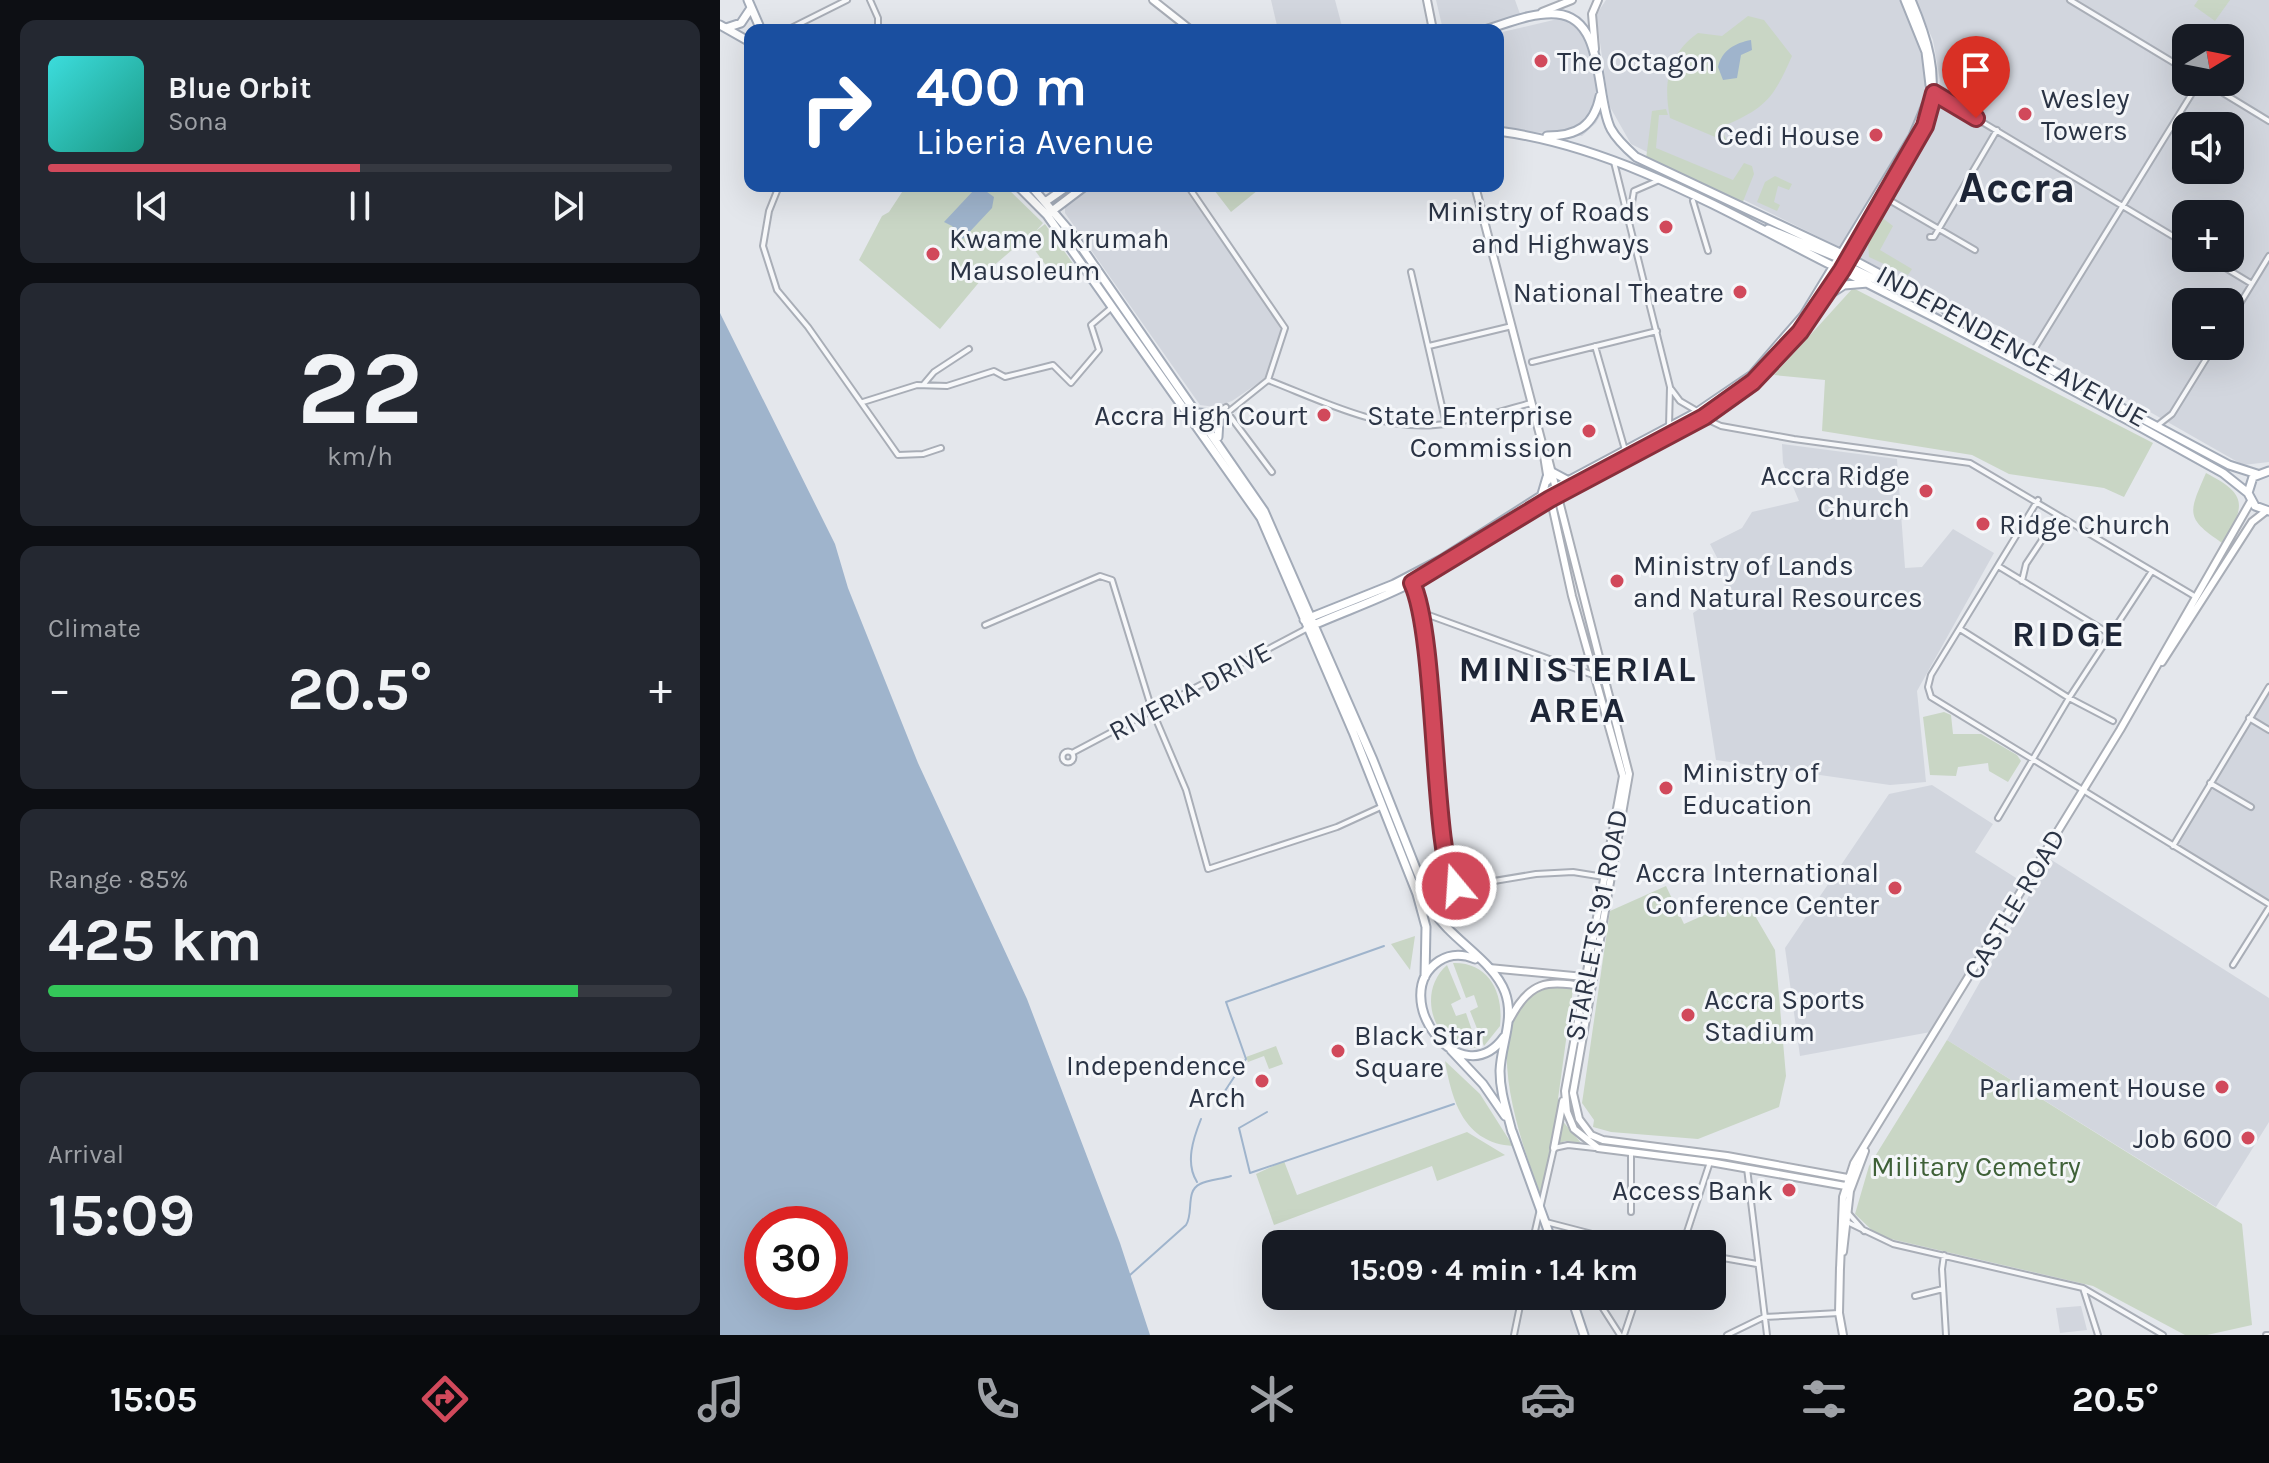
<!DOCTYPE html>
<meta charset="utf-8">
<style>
:root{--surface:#171b24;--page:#242831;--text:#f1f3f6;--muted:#9ea1a6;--line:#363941;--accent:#d1495b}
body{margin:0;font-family:Karla,sans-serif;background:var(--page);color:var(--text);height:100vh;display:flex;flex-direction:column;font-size:30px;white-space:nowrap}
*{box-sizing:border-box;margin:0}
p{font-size:26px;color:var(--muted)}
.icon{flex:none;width:44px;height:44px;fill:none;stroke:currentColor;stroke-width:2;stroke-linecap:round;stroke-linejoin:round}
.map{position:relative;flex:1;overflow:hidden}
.side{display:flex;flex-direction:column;gap:20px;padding:20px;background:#0d0f14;width:720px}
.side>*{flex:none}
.hud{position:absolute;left:24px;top:24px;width:760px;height:168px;border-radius:16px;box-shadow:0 8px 32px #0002;background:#1a4fa0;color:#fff;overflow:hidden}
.needle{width:52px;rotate:80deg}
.buttons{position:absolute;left:1452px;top:24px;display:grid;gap:16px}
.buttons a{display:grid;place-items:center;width:72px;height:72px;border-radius:16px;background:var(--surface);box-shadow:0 8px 32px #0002;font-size:40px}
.speed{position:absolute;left:24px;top:1206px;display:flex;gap:16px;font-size:40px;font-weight:700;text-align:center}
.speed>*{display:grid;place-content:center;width:104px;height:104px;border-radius:50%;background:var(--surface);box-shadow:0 8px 32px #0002;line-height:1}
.speed .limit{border:12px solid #d22;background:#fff;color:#111}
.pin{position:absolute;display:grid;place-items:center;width:68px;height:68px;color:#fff;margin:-82px -34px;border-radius:50% 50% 50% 0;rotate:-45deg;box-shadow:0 0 8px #0007}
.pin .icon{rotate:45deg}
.me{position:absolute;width:88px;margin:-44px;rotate:342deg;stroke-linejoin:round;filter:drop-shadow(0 0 6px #0008)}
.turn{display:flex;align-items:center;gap:28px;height:168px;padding:0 40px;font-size:36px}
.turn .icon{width:104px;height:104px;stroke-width:2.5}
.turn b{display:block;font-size:56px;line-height:68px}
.big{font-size:60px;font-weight:700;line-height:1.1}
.side .widget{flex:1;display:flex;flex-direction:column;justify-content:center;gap:12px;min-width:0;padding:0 28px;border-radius:16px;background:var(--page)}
.side .dial{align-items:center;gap:0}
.dial b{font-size:104px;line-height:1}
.song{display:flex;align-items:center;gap:24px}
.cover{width:96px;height:96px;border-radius:12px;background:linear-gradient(135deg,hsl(180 70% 55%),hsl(170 70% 35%))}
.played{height:8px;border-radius:4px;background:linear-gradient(90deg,var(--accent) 50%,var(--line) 50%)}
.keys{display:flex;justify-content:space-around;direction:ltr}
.heat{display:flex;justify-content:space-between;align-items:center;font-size:44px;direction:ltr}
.charge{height:12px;border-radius:6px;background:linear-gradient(90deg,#34c759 85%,var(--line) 0)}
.trip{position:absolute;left:542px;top:1230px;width:464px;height:80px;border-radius:16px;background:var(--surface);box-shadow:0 8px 32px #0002;font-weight:700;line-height:80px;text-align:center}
.menu{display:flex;height:128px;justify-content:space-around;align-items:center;background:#090b0e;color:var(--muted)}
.menu .icon{width:56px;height:56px}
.menu .active{color:var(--accent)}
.menu b{font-size:36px;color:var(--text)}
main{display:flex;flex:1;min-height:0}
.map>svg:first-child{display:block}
.built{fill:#d2d6de;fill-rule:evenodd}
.green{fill:#c9d6c5}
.water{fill:#9fb4cc;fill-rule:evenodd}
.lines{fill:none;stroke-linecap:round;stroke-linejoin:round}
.stream{stroke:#9fb4cc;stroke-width:2}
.street-casing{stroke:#a9aeb7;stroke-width:8}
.secondary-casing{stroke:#a9aeb7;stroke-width:10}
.primary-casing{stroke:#a3abb8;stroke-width:11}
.street{stroke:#f7f8fa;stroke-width:4}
.secondary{stroke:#fff;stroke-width:6}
.primary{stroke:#fff;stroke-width:7}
.route-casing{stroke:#882f3b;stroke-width:20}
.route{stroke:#d1495b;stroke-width:14}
.poi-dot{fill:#d1495b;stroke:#f4f6f9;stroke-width:3}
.labels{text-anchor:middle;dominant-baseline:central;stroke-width:6;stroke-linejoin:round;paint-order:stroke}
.poi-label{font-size:28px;fill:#2b3445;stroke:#f4f6f9;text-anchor:end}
.street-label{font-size:28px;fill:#2b3445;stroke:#f4f6f9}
.park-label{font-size:28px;fill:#3f6138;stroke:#f4f6f9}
.district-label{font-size:36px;font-weight:bold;letter-spacing:2px;fill:#1d2536;stroke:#f4f6f9}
.town-label{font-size:44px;font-weight:bold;fill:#1d2536;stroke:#f4f6f9}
</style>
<main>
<section class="side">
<div class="widget">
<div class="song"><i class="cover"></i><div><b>Blue Orbit</b><p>Sona</p></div></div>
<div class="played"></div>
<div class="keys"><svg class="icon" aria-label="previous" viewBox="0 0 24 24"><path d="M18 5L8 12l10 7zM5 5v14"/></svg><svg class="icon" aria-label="pause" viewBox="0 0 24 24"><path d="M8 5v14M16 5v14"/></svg><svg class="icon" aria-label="next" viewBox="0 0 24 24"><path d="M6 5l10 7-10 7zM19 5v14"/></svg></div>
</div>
<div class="widget dial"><b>22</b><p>km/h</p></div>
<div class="widget"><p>Climate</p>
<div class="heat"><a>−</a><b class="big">20.5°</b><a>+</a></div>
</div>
<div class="widget"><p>Range · 85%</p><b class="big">425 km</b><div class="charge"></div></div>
<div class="widget"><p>Arrival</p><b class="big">15:09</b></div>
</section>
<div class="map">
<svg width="1549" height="1335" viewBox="0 0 1549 1335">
<rect width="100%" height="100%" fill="#e4e7ec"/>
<path class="built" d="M551 0H615L623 30H558Z
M716 0H795L800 14 754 30H723Z
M886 0H1182L1203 54 1208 86 1201 114 1119 247 911 144 890 107 887 91 876 15Z
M1195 0H1549V462L1523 465 1279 326 1249 315 1137 256 1207 130 1216 102 1220 81 1213 40ZM1466 38H1510V82H1466ZM1466 126H1510V170H1466ZM1466 214H1510V258H1466ZM1466 302H1510V346H1466Z
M842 18 860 29 868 45 883 110 876 123 862 136 778 129V33Z
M370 186H463L560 326 562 337 547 377 512 401 495 407 480 405 345 213V206Z
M1062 444 1177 459 1185 568 1202 567 1233 529 1274 553 1197 691 1206 782 1170 785 996 760 973 613 1005 592 1004 571 990 544 1022 528 1032 512 1079 501 1063 463Z
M1549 693V900L1457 845Z
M1212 785 1273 824 1255 852 1304 883 1216 1031 1080 1056 1065 948 1169 794Z
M1330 859 1549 998V1122L1496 1207 1227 1040Z
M1361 1306 1367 1330 1340 1333 1336 1308Z"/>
<path class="green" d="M1478 0H1510L1495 21 1474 6Z
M1028 16 1044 20 1072 56C1053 99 1046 108 1001 127L1007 142 950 118C943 83 948 54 978 33L1002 36Z
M946 109 948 115H939L936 148 1013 180 1024 163 1032 166 1034 174 1022 204 926 159 932 111Z
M1055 176 1072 184 1069 190 1058 186 1054 202 1060 205 1057 211 1037 202 1045 182Z
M186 186H285L323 223 316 231 325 224 354 265 335 278 306 238 271 268 220 329 139 260 162 216 169 212Z
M491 186H543L511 212Z
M1156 213 1173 226 1160 250 1192 269 1188 275 1149 257 1148 243 1141 240Z
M1133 288 1433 443 1404 497 1384 488 1289 474 1252 455 1102 431 1105 380 1054 375Z
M1486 473C1528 495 1525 504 1504 544 1465 518 1468 514 1486 473Z
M1224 712 1231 715 1233 734H1261L1297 755 1301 761 1288 782 1269 771 1268 763 1238 767 1236 776 1210 775 1203 717Z
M946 886 964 924 1009 904 1034 914 1055 950 1066 1076 1059 1107 978 1139 891 1132 873 1127 874 1120 862 1103 890 911Z
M695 936 690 970 671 944Z
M733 963C769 962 784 993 780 1026L764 1046 750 1011 758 1007 754 995 746 998Z
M727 965 741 999 731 1004 736 1016 746 1013 758 1048C714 1051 695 993 727 965Z
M838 986 853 989 838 1099 840 1118 861 1143 845 1141 833 1146 820 1193C801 1143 747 996 838 986Z
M1227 1040 1522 1224 1532 1325 1487 1335H1465L1373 1286 1158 1236 1135 1214 1149 1166Z
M556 1046 563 1064 549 1069 544 1056 528 1062 526 1057Z
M725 1061 760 1094 793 1146C744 1143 732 1101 725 1061Z
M747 1132 785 1155 717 1181 712 1166 554 1225 536 1174 564 1161 577 1195Z"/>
<path class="water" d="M1031 40 1032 50 1021 55 1017 78 1003 80 998 67C1002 50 1015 43 1031 40Z
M263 189 274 197 272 208 243 239 232 226 224 222 253 191Z
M0 313 115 544 128 588 198 763 307 999 400 1243 430 1335H0ZM110 1224V1292H42V1224Z"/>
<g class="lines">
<path class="stream" d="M497 1103 526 1059 506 1002 664 946
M547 1112 519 1128 530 1173 734 1104
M477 1182C465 1163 473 1139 481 1119
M410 1275 466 1225C474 1213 465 1191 480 1184 488 1180 502 1179 511 1176"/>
<g class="street-casing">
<path id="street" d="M150 0 158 18V30
M1350 0 1466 70
M67 30 127 0
M1485 82 1549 121
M1212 92 1466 244
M894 162 950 387 949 426
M59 186 49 211 43 246 57 290 88 327 178 455 203 454 221 448
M468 186 565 328 548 380 487 429
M1164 197 1255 250
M973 201 988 251
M909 220 914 191 937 181
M1210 237H1214L1277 130
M1489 258 1532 284
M691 272 726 424
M1510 320 1549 256
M709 346 792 326
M875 346 905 450
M1310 356 1479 82
M812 362 937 331
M548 380C600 400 658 430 715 425 747 423 780 411 811 403
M203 385 214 372 249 349
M951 389 960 401 977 411
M143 402 197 385 227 386 274 371 285 377 333 365 351 383 379 350 371 325 391 308
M504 408 552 472
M984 418 1001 426 1074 439 1250 463 1476 597
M484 422 506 407
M1438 425 1452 414 1494 346
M1318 500 1211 675 1208 687 1211 697 1549 904
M1278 566 1390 634
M1302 581 1306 564 1328 531
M692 583 701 604 706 639 722 841 731 882 738 887 816 874 853 872 884 877
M703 613 873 675
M265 625 380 576 392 580 432 710 466 790 488 869 617 827 663 806
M1240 629 1349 698 1393 721
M1529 718 1549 730
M342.5 757a5.5 5.5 0 1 1 11 0a5.5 5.5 0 1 1-11 0Z
M352 753 586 629
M1490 783 1531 807
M1278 818 1349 698 1432 571
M1453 846 1549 687
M1513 965 1549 908
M911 1152V1212
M1027 1168 1047 1335
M1129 1214 1144 1231
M1125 1221 1173 1244 1363 1288 1443 1335
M826 1222 911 1244
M812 1244 834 1148 848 1145 875 1148
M963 1244 990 1162
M1224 1255 1222 1269 1226 1335
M992 1256 1037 1264
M1363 1288 1378 1335
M875 1296 900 1335
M1195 1296 1223 1289
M794 1335 802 1296
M904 1335 917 1296
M1007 1335 1044 1317 1119 1313
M1546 1335H1549"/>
</g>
<g class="secondary-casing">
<path id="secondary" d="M433 0 471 30
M707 0 713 30
M822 12 852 0
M875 49 872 14 878 0
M755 186 822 443 828 481
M827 454 909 774 853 1093 859 1119 871 1135 883 1140 1007 1156 1133 1179
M830 496 852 596 903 776 845 1091 847 1112 854 1129 878 1148 990 1162 1131 1187
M1442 662 1532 522 1546 511
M769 968 864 977
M790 1019C809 982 827 979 865 987
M834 1148 843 1101
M1123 1252 1130 1191 1145 1151
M1120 1267 1119 1313 1123 1335
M1120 1269 1123 1197 1134 1163 1400 730 1531 501"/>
</g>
<g class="primary-casing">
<path id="primary" d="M28 0 41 30
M1185 0 1206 52 1210 85
M0 25 30 42
M6 28 21 23 31 8
M765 30C788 23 813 12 837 14 886 18 875 98 891 129 897 140 907 149 916 157L1122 254 1224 308 1232 317
M778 131C899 147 1006 212 1113 266 1245 332 1375 401 1503 473L1528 493
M827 136C857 136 874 126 880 96
M298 186 327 215 541 518 633 732 697 894 706 927 705 977
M311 186 353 235 544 511 653 760 712 909C731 940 773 960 785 992 795 1019 781 1044 780 1071 780 1093 787 1111 792 1132
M325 202 348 186
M332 211 365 186
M1048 229 1121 259
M1123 264 1209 305
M1107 296 1124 285 1148 283
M1230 316 1509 465 1537 474
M479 413 495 414
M498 437 499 420
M1549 471 1533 477 1528 493 1535 506 1549 511
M832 472 847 480
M822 494 827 477
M584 620 674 584 722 559 829 491 979 411 1032 375 1084 315 1193 136 1206 105
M587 628C622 612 659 600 693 582 748 553 799 516 854 486 923 449 999 418 1054 362 1098 317 1127 260 1159 206 1208 121 1233 98 1191 0
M755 959C743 954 730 954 719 961 666 996 741 1097 784 1037
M731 1050 763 1084 785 1116
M792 1131 833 1244
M851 1296 864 1335"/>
</g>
<use href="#street" class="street"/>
<use href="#secondary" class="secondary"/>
<use href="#primary" class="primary"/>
</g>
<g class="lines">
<g class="route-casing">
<path id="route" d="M736 886C712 866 718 637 692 583L830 499 984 417 1033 382 1080 332 1122 270 1205 126 1214 93 1256 118"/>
</g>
<use href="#route" class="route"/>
</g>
<g class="poi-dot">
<circle cx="821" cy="61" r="8"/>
<circle cx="1305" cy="114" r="8"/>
<circle cx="1156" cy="135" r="8"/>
<circle cx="946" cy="227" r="8"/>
<circle cx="213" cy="254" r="8"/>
<circle cx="1020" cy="292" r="8"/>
<circle cx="604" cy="415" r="8"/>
<circle cx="869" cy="431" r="8"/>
<circle cx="1206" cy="491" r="8"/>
<circle cx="1263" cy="524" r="8"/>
<circle cx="897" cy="581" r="8"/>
<circle cx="946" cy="788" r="8"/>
<circle cx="1175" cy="888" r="8"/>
<circle cx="968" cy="1015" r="8"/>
<circle cx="618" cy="1051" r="8"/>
<circle cx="542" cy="1081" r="8"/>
<circle cx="1502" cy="1087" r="8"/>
<circle cx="1528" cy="1138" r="8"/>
<circle cx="1069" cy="1190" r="8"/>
</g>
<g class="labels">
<g class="poi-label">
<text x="837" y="61" text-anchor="start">The Octagon</text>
<text x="1321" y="98" text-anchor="start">Wesley<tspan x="1321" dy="32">Towers</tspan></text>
<text x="1140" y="135">Cedi House</text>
<text x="930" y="211">Ministry of Roads<tspan x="930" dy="32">and Highways</tspan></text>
<text x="229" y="238" text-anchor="start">Kwame Nkrumah<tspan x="229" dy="32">Mausoleum</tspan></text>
<text x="1004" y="292">National Theatre</text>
<text x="588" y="415">Accra High Court</text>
<text x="853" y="415">State Enterprise<tspan x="853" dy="32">Commission</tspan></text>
<text x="1190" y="475">Accra Ridge<tspan x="1190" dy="32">Church</tspan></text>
<text x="1279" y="524" text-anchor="start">Ridge Church</text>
<text x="913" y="565" text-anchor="start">Ministry of Lands<tspan x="913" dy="32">and Natural Resources</tspan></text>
<text x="962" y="772" text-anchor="start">Ministry of<tspan x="962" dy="32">Education</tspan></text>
<text x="1159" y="872">Accra International<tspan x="1159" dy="32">Conference Center</tspan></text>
<text x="984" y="999" text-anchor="start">Accra Sports<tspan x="984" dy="32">Stadium</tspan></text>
<text x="634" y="1035" text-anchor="start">Black Star<tspan x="634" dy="32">Square</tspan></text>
<text x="526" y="1065">Independence<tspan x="526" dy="32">Arch</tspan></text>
<text x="1486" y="1087">Parliament House</text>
<text x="1512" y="1138">Job 600</text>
<text x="1053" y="1190">Access Bank</text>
</g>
<g class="street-label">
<text transform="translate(1292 346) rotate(29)">INDEPENDENCE AVENUE</text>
<text transform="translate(470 691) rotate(-28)">RIVERIA DRIVE</text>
<text transform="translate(1294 904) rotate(-59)">CASTLE ROAD</text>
<text transform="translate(876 925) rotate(-79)">STARLETS '91 ROAD</text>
</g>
<g class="park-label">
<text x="1256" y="1166">Military Cemetry</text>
</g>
<g class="district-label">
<text x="1349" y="634">RIDGE</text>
<text x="858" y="669">MINISTERIAL<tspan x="858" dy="41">AREA</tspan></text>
</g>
<g class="town-label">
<text x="1297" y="187">Accra</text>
</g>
</g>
</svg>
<div class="buttons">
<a><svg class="needle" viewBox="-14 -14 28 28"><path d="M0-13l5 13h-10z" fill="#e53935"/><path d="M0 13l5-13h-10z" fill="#9ea1a6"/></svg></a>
<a><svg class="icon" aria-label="sound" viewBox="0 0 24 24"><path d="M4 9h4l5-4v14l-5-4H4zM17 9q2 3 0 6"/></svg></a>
<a>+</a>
<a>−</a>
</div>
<div class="speed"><div class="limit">30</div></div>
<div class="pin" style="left:1256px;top:118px;background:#d93025"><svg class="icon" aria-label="arrive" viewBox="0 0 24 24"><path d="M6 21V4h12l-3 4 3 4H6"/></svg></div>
<svg class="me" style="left:736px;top:886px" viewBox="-20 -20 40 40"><circle r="17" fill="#d1495b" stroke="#fff" stroke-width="3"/><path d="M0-11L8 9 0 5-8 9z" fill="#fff"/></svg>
<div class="trip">15:09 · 4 min · 1.4 km</div>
<div class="hud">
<div class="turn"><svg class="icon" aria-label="right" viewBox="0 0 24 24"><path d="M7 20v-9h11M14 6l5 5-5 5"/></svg><div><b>400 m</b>Liberia Avenue</div></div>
</div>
</div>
</main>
<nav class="menu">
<b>15:05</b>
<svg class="icon active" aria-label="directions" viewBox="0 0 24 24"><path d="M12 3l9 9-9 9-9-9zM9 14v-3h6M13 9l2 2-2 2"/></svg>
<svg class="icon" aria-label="music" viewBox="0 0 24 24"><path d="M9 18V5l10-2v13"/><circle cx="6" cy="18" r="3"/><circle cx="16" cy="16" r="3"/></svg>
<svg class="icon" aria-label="phone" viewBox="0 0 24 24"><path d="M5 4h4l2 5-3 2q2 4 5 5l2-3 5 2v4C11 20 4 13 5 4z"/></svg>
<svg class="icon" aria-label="climate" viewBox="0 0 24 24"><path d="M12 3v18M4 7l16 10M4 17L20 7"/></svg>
<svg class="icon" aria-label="car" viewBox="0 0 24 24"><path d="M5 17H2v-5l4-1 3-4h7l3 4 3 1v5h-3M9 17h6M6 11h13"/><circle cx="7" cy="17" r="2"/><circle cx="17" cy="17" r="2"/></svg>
<svg class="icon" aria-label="filters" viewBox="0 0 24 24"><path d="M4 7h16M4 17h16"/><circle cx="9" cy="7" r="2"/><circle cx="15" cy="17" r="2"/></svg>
<b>20.5°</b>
</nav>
